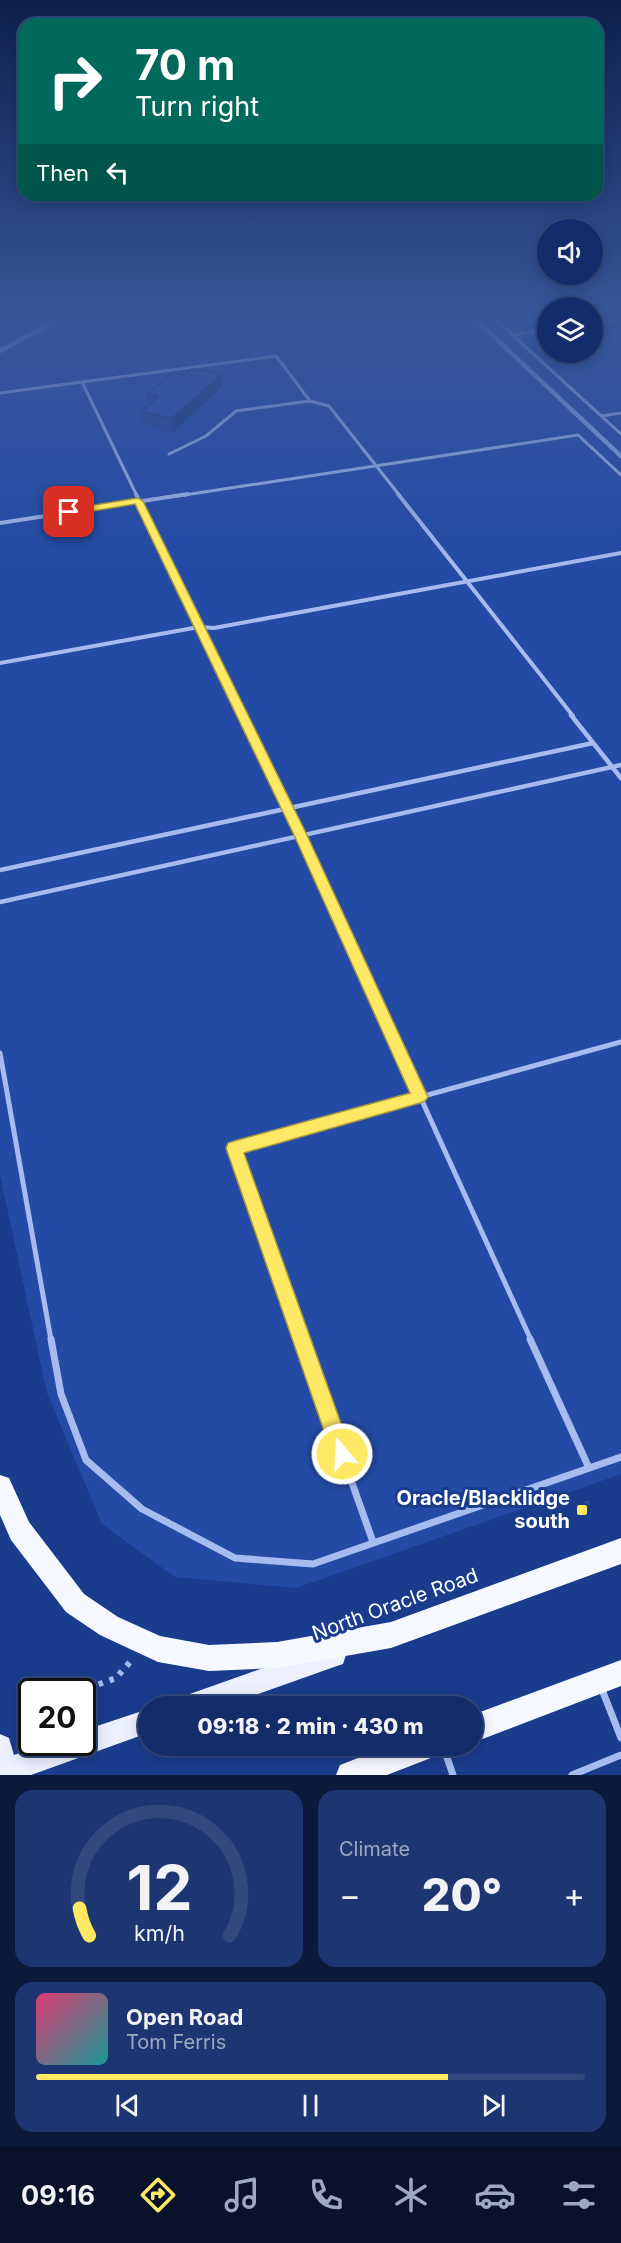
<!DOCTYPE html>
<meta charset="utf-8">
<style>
:root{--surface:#142d6a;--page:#1d3570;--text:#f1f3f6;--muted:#9da8c1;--line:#33497e;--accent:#ffe863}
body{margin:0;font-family:Inter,sans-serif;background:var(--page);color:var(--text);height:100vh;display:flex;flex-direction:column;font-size:22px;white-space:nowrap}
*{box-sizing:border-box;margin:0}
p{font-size:20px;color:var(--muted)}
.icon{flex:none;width:33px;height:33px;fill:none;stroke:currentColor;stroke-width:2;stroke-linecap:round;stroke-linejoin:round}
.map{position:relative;height:1775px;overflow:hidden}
.sheet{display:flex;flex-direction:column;gap:15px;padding:15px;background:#0b193a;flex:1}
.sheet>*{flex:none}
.top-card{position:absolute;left:18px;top:18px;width:585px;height:183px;border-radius:18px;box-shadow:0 3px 15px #0003,0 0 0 2px var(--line);background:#00695c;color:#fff;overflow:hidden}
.controls{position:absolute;left:537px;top:219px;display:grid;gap:12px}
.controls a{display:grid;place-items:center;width:66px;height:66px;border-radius:50%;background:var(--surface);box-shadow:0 3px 15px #0003,0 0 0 2px var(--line);font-size:30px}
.speed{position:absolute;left:18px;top:1678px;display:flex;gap:12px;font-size:30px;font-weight:700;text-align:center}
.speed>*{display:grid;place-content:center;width:78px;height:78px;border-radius:50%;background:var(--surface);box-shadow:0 3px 15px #0003,0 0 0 2px var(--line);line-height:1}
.speed .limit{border:3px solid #111;border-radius:9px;background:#fff;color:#111}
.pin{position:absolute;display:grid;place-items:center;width:51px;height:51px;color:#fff;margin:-26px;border-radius:12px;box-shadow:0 3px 9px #0006}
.me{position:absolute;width:66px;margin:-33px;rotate:341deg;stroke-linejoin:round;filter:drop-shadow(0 0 4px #0008)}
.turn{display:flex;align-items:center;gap:21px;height:126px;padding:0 18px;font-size:27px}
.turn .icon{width:78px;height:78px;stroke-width:2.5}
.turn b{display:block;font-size:42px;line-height:51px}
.then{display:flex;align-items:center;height:57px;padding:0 18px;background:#0003;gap:12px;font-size:22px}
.big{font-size:45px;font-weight:800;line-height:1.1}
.sheet .tile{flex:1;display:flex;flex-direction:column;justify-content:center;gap:9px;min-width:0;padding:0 21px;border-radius:18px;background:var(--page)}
.sheet .dial{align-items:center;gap:0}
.dial svg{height:156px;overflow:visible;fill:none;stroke:var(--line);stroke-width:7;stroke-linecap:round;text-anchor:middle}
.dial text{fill:var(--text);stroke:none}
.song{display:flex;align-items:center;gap:18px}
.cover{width:72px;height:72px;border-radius:9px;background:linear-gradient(135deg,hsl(340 70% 55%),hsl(180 70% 35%))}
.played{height:6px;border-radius:3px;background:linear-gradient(90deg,var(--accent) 75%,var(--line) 75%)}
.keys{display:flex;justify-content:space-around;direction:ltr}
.heat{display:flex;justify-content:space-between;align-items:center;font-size:33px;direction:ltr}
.sheet .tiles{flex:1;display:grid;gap:15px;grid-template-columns:1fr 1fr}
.tile:last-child{grid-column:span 2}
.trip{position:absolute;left:138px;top:1696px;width:345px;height:60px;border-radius:30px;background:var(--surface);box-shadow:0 3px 15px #0003,0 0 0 2px var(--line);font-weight:800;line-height:60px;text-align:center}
.tab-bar{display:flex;height:96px;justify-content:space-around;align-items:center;background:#08122a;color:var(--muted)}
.tab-bar .icon{width:42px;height:42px}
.tab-bar .active{color:var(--accent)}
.tab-bar b{font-size:27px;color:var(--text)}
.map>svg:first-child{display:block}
.green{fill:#234ba6}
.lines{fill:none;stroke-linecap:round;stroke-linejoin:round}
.stream{stroke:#99b5f0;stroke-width:4.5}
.path{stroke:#a6bcee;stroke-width:6;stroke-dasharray:4.5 7;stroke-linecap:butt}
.service-far4{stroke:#a6bcee;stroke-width:3}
.service-far3{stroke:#a6bcee;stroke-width:4}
.service-far2{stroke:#a6bcee;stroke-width:4.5}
.service-far1{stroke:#a6bcee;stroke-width:5}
.service{stroke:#a6bcee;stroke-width:7}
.primary{fill:#edf1ff;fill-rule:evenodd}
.trunk{fill:#f6f8ff;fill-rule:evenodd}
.wall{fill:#234593}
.shaded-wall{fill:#1d3878}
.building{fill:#2950ab;stroke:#1d3878;stroke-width:1.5}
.route{fill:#ffe863;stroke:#a69740;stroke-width:1.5}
.poi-dot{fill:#ffe863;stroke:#1a3c8d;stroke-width:2}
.labels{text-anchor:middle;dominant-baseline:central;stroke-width:6;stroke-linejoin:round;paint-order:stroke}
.near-poi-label{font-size:20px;font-weight:bold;fill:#fff;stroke:#1a3c8d;text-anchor:end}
.near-street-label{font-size:20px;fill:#fff;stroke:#1a3c8d}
</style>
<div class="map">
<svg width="621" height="1775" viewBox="0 0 621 1775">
<rect width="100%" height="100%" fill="#1a3c8d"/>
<path class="green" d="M0 320H547L548 352H592L593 320H621V1474L296 1588 175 1577 102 1524 47 1393 0 1175Z"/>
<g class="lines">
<path class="stream" d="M475 319 621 456
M0 351 59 319"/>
<path class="path" d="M77 1692 116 1678 130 1662
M28 1710 32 1709"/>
<path class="service-far4" d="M495 319 621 434
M592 324 621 320
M512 335 548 330
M0 393 82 382
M601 416 621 413
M169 454 206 436 236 411 310 401 329 406 400 496
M137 496 82 382 276 356 310 401
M178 496 578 435 621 475"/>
<path class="service-far3" d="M136 494 244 716
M398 494 573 716
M0 523 188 494
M0 663 199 627 214 628 621 553"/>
<path class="service-far2" d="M243 715 373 993
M571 715 621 778
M0 870 593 743
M0 902 621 765"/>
<path class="service-far1" d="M372 991 531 1340
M0 1053 51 1340
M302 1340 234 1148 621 1042"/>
<path class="service" d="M51 1339 61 1394 86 1460 142 1509 235 1558 313 1564 621 1457
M301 1339 373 1542
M530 1339 589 1468
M601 1687 621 1738
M443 1746 453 1775
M572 1775 621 1755"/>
<path class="primary" d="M334 1643 343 1646 346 1655 343 1664 334 1667 222 1707H175L178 1698 187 1695Z
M148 1709V1733L31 1775H0V1734L9 1738 14 1755 49 1743H82V1731Z"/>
<path class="trunk" d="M0 1475 9 1478 29 1522 84 1594 118 1617 160 1636 209 1645 277 1642 391 1622 621 1538V1564L391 1648 277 1668 209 1671 158 1662 100 1635 66 1612 11 1540 0 1515Z
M621 1660V1686L472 1743V1715Z
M389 1746H440L436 1756 387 1775H336L340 1765Z"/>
</g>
<path class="wall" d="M222 387 173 432 142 425 141 412 148 406 147 395Z
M577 1504 591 1506 589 1510 578 1513 575 1508Z"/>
<path class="shaded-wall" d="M222 374V387L173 432 172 418Z
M591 1506 589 1510 578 1513 580 1509Z"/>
<path class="building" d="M192 369 222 374 172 418 141 412 158 397 147 395 172 373 184 375Z
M589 1499 591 1506 580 1509 577 1504Z"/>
<linearGradient id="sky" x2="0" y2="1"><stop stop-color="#0e214e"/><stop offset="0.56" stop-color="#38569a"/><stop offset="1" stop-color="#38569a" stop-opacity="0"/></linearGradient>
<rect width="621" height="568" fill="url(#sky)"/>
<path class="route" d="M138 498 143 501 307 835 428 1097 425 1101 420 1103 244 1153 352 1454 349 1461 342 1464 335 1461 332 1454 226 1148 228 1143 234 1141 410 1093 294 835 135 504 69 515 64 512 69 509Z"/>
<rect class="poi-dot" x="576" y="1504" width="12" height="12" rx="3"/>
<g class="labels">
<g class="near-poi-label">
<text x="570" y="1498">Oracle/Blacklidge<tspan x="570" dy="23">south</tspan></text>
</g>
<g class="near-street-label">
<text transform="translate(395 1604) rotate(-20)">North Oracle Road</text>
</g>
</g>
</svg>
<div class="controls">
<a><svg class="icon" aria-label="sound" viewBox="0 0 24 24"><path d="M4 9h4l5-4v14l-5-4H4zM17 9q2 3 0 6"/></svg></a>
<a><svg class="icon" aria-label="layers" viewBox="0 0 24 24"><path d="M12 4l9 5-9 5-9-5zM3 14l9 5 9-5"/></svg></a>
</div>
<div class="speed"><div class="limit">20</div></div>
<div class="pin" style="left:69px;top:512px;background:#d93025"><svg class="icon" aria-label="arrive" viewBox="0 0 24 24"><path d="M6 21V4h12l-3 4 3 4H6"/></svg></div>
<svg class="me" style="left:342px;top:1454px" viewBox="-20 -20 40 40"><circle r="17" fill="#ffe863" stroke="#fff" stroke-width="3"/><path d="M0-11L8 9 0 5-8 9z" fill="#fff"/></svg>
<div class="trip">09:18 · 2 min · 430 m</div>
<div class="top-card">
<div class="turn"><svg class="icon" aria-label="right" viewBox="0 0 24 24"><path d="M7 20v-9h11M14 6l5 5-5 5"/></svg><div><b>70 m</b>Turn right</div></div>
<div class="then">Then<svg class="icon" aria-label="left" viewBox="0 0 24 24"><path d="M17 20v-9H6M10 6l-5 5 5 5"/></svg></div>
</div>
</div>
<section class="sheet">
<div class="tiles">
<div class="tile dial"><svg viewBox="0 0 100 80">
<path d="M14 69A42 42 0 1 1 86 69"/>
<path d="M14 69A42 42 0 0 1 9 55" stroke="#ffe863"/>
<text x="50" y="56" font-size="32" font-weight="700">12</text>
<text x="50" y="72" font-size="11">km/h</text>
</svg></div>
<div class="tile"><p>Climate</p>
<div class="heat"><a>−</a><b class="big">20°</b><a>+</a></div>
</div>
<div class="tile">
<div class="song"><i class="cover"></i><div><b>Open Road</b><p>Tom Ferris</p></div></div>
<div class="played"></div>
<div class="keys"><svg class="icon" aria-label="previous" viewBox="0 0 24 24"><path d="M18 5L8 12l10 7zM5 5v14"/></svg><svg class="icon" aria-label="pause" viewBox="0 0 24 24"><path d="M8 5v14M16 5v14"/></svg><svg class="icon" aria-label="next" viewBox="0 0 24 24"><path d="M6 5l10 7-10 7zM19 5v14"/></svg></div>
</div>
</div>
</section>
<nav class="tab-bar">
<b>09:16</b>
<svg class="icon active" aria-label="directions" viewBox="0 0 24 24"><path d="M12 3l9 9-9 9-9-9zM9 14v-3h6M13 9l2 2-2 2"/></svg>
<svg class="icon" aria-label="music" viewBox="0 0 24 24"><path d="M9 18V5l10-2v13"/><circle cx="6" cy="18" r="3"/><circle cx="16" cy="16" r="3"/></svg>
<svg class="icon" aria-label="phone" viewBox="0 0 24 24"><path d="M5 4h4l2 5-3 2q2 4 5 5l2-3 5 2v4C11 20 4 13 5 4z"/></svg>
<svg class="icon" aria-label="climate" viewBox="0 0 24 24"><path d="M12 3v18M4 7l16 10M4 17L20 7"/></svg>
<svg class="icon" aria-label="car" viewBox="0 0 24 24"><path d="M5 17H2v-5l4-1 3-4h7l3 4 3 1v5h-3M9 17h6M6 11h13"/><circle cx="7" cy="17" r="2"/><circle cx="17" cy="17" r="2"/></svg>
<svg class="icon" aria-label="filters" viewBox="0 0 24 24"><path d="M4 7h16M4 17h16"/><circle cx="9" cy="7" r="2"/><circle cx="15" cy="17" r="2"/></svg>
</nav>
